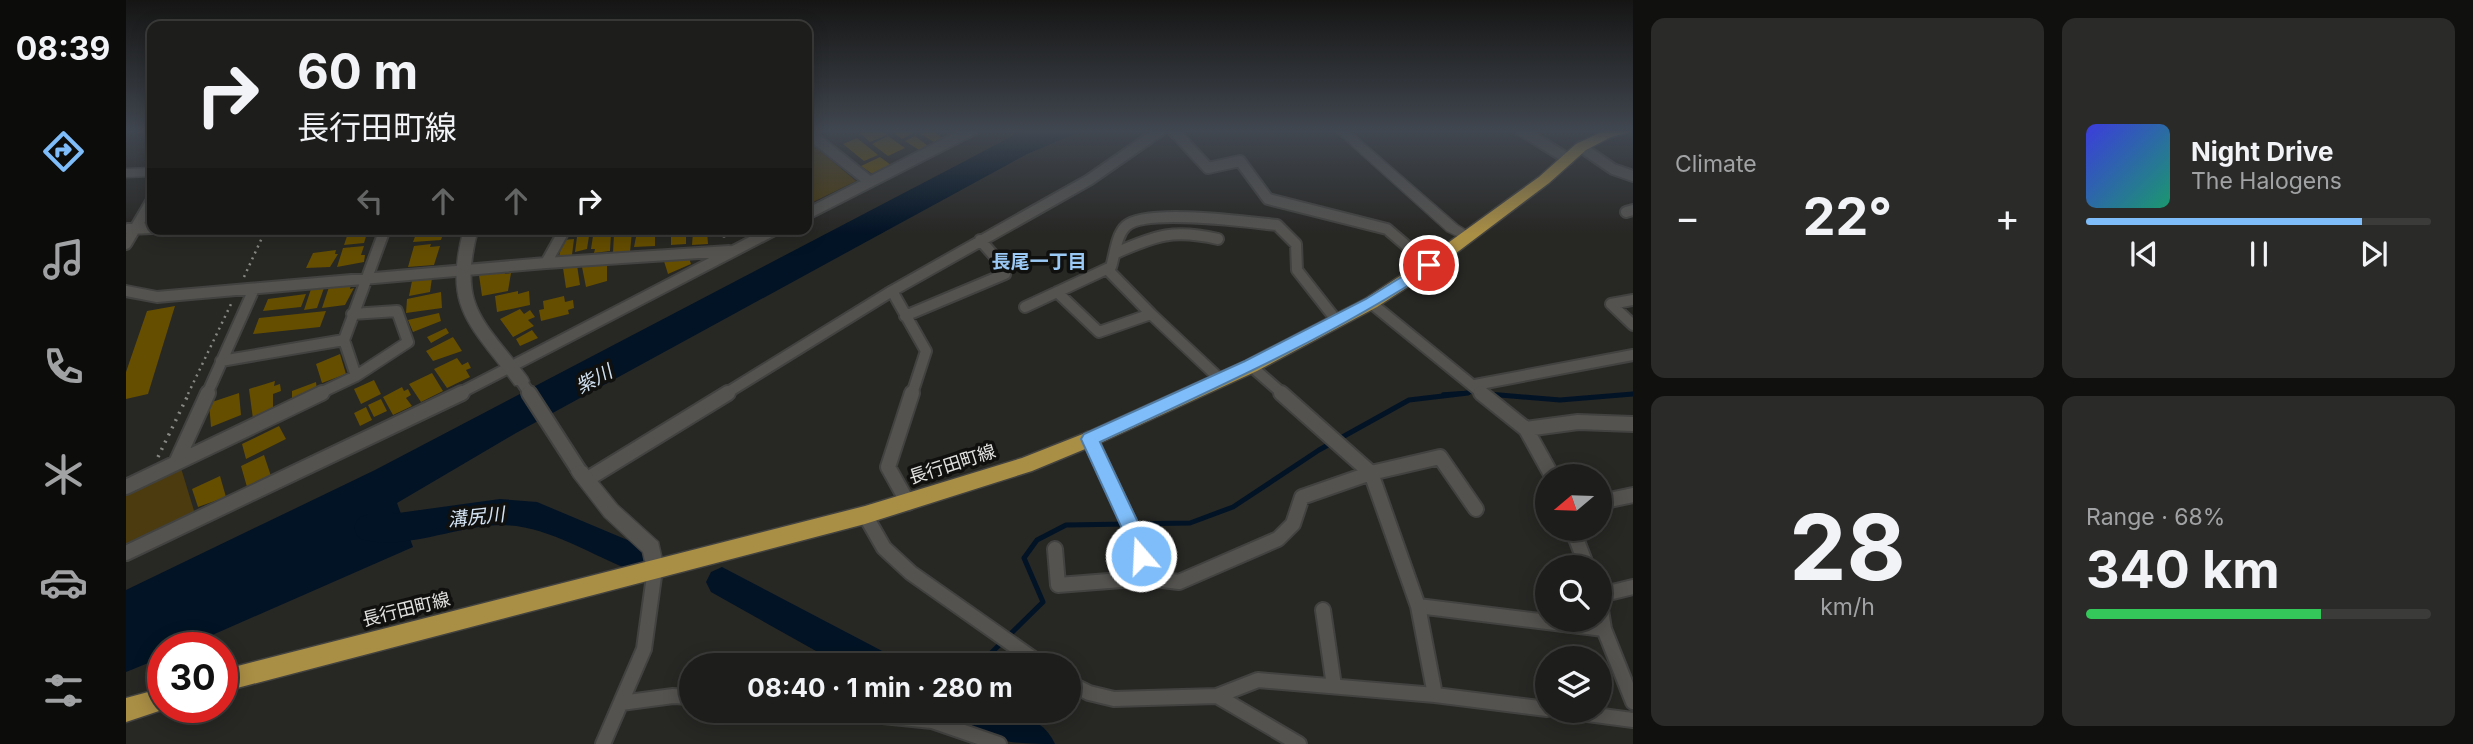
<!DOCTYPE html>
<meta charset="utf-8">
<style>
:root{--surface:#1d1d1b;--page:#2a2a28;--text:#f1f3f6;--muted:#a0a2a3;--line:#3b3b3a;--accent:#7ebdf9}
body{margin:0;font-family:Inter,"Noto Sans JP",sans-serif;background:var(--page);color:var(--text);height:100vh;display:flex;flex-direction:column;font-size:26px;white-space:nowrap}
*{box-sizing:border-box;margin:0}
p{font-size:23px;color:var(--muted)}
.icon{flex:none;width:38px;height:38px;fill:none;stroke:currentColor;stroke-width:2;stroke-linecap:round;stroke-linejoin:round}
.map{position:relative;flex:1;overflow:hidden}
.panel{display:flex;flex-direction:column;gap:18px;padding:18px;background:#10100f;width:840px}
.panel>*{flex:none}
.hud{position:absolute;left:21px;top:21px;width:665px;height:214px;border-radius:14px;box-shadow:0 4px 18px #0003,0 0 0 2px var(--line);background:#1d1d1b;color:var(--text);overflow:hidden}
.needle{width:46px;rotate:251deg}
.fabs{position:absolute;left:1409px;top:464px;display:grid;gap:14px}
.fabs a{display:grid;place-items:center;width:77px;height:77px;border-radius:50%;background:var(--surface);box-shadow:0 4px 18px #0003,0 0 0 2px var(--line);font-size:35px}
.speed{position:absolute;left:21px;top:632px;display:flex;gap:14px;font-size:35px;font-weight:700;text-align:center}
.speed>*{display:grid;place-content:center;width:91px;height:91px;border-radius:50%;background:var(--surface);box-shadow:0 4px 18px #0003,0 0 0 2px var(--line);line-height:1}
.speed .limit{border:10px solid #d22;background:#fff;color:#111}
.pin{position:absolute;display:grid;place-items:center;width:60px;height:60px;color:#fff;margin:-30px;border:4px solid #fff;border-radius:50%;box-shadow:0 2px 7px #0007}
.me{position:absolute;width:77px;margin:-38px;rotate:341deg;stroke-linejoin:round;filter:drop-shadow(0 0 5px #0008)}
.turn{display:flex;align-items:center;gap:24px;height:147px;padding:0 35px;font-size:32px}
.turn .icon{width:91px;height:91px;stroke-width:2.5}
.turn b{display:block;font-size:49px;line-height:60px}
.lanes{display:flex;align-items:center;height:66px;padding:0 35px;background:#0003;justify-content:center;gap:35px;direction:ltr}
.lanes .off{opacity:.35}
.big{font-size:52px;font-weight:700;line-height:1.1}
.panel .card{flex:1;display:flex;flex-direction:column;justify-content:center;gap:10px;min-width:0;padding:0 24px;border-radius:14px;background:var(--page)}
.panel .dial{align-items:center;gap:0}
.dial b{font-size:91px;line-height:1}
.song{display:flex;align-items:center;gap:21px}
.cover{width:84px;height:84px;border-radius:10px;background:linear-gradient(135deg,hsl(240 70% 55%),hsl(160 70% 35%))}
.played{height:7px;border-radius:4px;background:linear-gradient(90deg,var(--accent) 80%,var(--line) 80%)}
.keys{display:flex;justify-content:space-around;direction:ltr}
.heat{display:flex;justify-content:space-between;align-items:center;font-size:38px;direction:ltr}
.charge{height:10px;border-radius:5px;background:linear-gradient(90deg,#34c759 68%,var(--line) 0)}
.panel .tiles{flex:1;display:grid;gap:18px;grid-template-columns:repeat(2,1fr)}
.trip{position:absolute;left:553px;top:653px;width:402px;height:70px;border-radius:35px;background:var(--surface);box-shadow:0 4px 18px #0003,0 0 0 2px var(--line);font-weight:700;line-height:70px;text-align:center}
main{display:flex;flex:1;min-height:0}
.tab-bar{display:flex;flex-direction:column;width:126px;justify-content:space-around;align-items:center;background:#0c0c0b;color:var(--muted)}
.tab-bar .icon{width:49px;height:49px}
.tab-bar .selected{color:var(--accent)}
.tab-bar b{font-size:32px;color:var(--text)}
.map>svg:first-child{display:block}
.green{fill:#4b3b0e}
.water{fill:#021325}
.lines{fill:none;stroke-linecap:round;stroke-linejoin:round}
.stream-far1{stroke:#021325;stroke-width:3.5}
.stream{stroke:#021325;stroke-width:5}
.river{fill:#021325;fill-rule:evenodd}
.building{fill:#654e00}
.minor-far1-casing{stroke:#424240;stroke-width:14}
.minor-casing{stroke:#424240;stroke-width:18}
.tertiary-casing{stroke:#424240;stroke-width:3}
.primary-casing{stroke:#424240;stroke-width:3}
.path-far1{stroke:#878784;stroke-width:2.5;stroke-dasharray:2 4.5;stroke-linecap:butt}
.path{stroke:#878784;stroke-width:3.5;stroke-dasharray:2 6;stroke-linecap:butt}
.minor-far1{stroke:#545350;stroke-width:10}
.minor{stroke:#545350;stroke-width:14}
.tertiary{fill:#545350;fill-rule:evenodd}
.primary{fill:#a98e45;fill-rule:evenodd}
.route{fill:#7ebdf9;stroke:#527ba2;stroke-width:2}
.labels{text-anchor:middle;dominant-baseline:central;stroke-width:7;stroke-linejoin:round;paint-order:stroke}
.street-label{font-size:18px;fill:#e1e1df;stroke:#10100f}
.neighbourhood-label{font-size:19px;font-weight:bold;fill:#9bc9f6;stroke:#10100f}
.water-label{font-size:19px;font-style:italic;fill:#d3e3f3;stroke:#10100f}
</style>
<main>
<nav class="tab-bar">
<b>08:39</b>
<svg class="icon selected" aria-label="directions" viewBox="0 0 24 24"><path d="M12 3l9 9-9 9-9-9zM9 14v-3h6M13 9l2 2-2 2"/></svg>
<svg class="icon" aria-label="music" viewBox="0 0 24 24"><path d="M9 18V5l10-2v13"/><circle cx="6" cy="18" r="3"/><circle cx="16" cy="16" r="3"/></svg>
<svg class="icon" aria-label="phone" viewBox="0 0 24 24"><path d="M5 4h4l2 5-3 2q2 4 5 5l2-3 5 2v4C11 20 4 13 5 4z"/></svg>
<svg class="icon" aria-label="climate" viewBox="0 0 24 24"><path d="M12 3v18M4 7l16 10M4 17L20 7"/></svg>
<svg class="icon" aria-label="car" viewBox="0 0 24 24"><path d="M5 17H2v-5l4-1 3-4h7l3 4 3 1v5h-3M9 17h6M6 11h13"/><circle cx="7" cy="17" r="2"/><circle cx="17" cy="17" r="2"/></svg>
<svg class="icon" aria-label="filters" viewBox="0 0 24 24"><path d="M4 7h16M4 17h16"/><circle cx="9" cy="7" r="2"/><circle cx="15" cy="17" r="2"/></svg>
</nav>
<div class="map">
<svg width="1507" height="744" viewBox="0 0 1507 744">
<rect width="100%" height="100%" fill="#272724"/>
<path class="green" d="M681 140 730 181 681 205Z
M55 468 69 514 0 544V493Z"/>
<path class="water" d="M898 130H958L901 154 390 433 271 503 287 547 59 647 37 648V657L0 672V590L249 470Z"/>
<g class="lines">
<path class="stream-far1" d="M1317 394 1350 392
M1362 394H1365"/>
<path class="stream" d="M1362 394 1434 400 1507 394
M853 665 917 602 898 558 911 540 940 525 1064 523 1107 507 1193 450 1283 400 1342 393"/>
<path class="river" d="M374 499 411 502 518 547 522 557 518 567 507 571C464 555 423 526 376 525 332 525 274 553 232 538L228 528 232 518 243 514H265Z
M596 567 760 653 765 665H715L585 592 580 582 585 572Z
M830 710C863 710 913 707 929 744 896 744 845 744 830 710Z"/>
</g>
<path class="building" d="M740 130H755L761 135 744 142 734 133Z
M774 130H786L789 132 776 139 768 133Z
M805 130 816 138 808 142 795 134Z
M762 136 779 148 762 156 746 144Z
M789 136 802 146 793 150 779 141Z
M731 138 752 155 738 161 717 144Z
M754 157 765 165 751 173H745L735 166Z
M560 229V244L545 245V230Z
M242 230 238 243 218 245 222 233Z
M529 230V246L508 247 511 232Z
M318 231 315 240 287 242 290 234Z
M581 231 582 244 566 245 567 232Z
M506 232 504 252 487 253 488 234Z
M485 234 484 251 468 253 469 249H465L467 236Z
M463 236 461 249 449 252 451 237Z
M448 239 446 255 433 256 437 240Z
M305 244 304 247 314 246 308 265 282 267 288 246Z
M238 246 235 255H239L238 262 211 267 217 248Z
M210 250 209 254H212L204 267 180 268 187 253Z
M562 255 565 264 542 274 537 258Z
M475 263V266L481 265V281L460 287 456 267Z
M451 265 454 285 440 288 437 268Z
M378 270 379 274 385 273 382 291 356 296 353 275Z
M306 278 304 292 283 296 286 281Z
M225 285 224 289 228 288 219 305 196 308 203 287Z
M198 288 191 308 178 310 185 289Z
M392 291V294L403 291 404 305 371 312 369 296Z
M315 292 316 308 280 313 281 299Z
M180 294 175 307 137 311 142 299Z
M438 296 439 302 447 300 448 308 442 310 443 314 415 321 413 310 418 309 417 301Z
M49 306 22 394 0 399V372L21 311Z
M394 309 398 314 404 310 409 317 402 320 408 326 387 337 374 319Z
M200 311 194 327 127 334 133 318Z
M313 313 315 321 287 332 282 320Z
M320 328 323 333 305 343 301 337Z
M406 330 412 338 394 346 390 339Z
M327 337 336 351 307 361 300 351Z
M214 354 220 374 196 383 190 364Z
M331 358 336 365 342 362 345 368 340 370 344 377 321 388 308 369Z
M306 373 317 391 295 402 283 384Z
M248 380 255 394 235 404 228 389Z
M149 381 148 386 154 384 155 391 147 394V408L127 419 123 389Z
M190 382 191 390 166 399V391Z
M276 387 278 391 282 389 285 395 280 398 286 406 267 415 257 397Z
M113 393 115 415 85 427 83 403Z
M255 399 261 411 248 417 242 405Z
M240 407 246 420 234 426 228 413Z
M153 426 160 439 120 459 116 444Z
M138 455 145 476 121 487 115 466Z
M94 476 100 497 72 507 66 489Z"/>
<g class="lines">
<g class="minor-far1-casing">
<path id="minor-far1" d="M1047 130 1082 168 1114 161 1142 199 1261 229 1303 265
M1395 130 1442 159
M681 132 744 182
M1455 147 1487 169 1507 176
M1500 212 1507 210
M681 214 846 130
M2 229 26 228
M0 244 26 200
M990 253C1030 235 1048 229 1092 239
M420 263 439 229
M0 291 31 297 420 263 603 251
M766 291 800 351 786 394
M931 292 973 332 1025 314 981 269
M1507 300 1485 304 1507 325
M1245 303 1357 394
M899 307 985 267C989 255 990 235 1000 226 1020 208 1122 222 1151 225L1170 244 1171 270 1211 321
M1025 314 1094 379
M779 316 879 274 878 267 854 240
M95 361 218 340
M1125 366 1157 394
M230 376 218 340 259 229
M395 381 404 394
M1349 385 1507 355
M81 394 128 289
M192 394 230 376 282 342 271 311 226 314
M332 394 650 229
M599 394 766 291 963 180 1035 130"/>
</g>
<g class="minor-casing">
<path id="minor" d="M403 393 454 472
M1155 393 1245 473 1292 606 1309 695
M1355 393 1400 429 1426 476
M1400 429 1452 422 1507 424
M50 463 82 393
M460 480 602 393
M0 487 196 393
M1474 502 1507 495
M782 503 762 467 786 393
M739 515 758 548 785 573 916 665
M1446 528 1461 567
M929 549 932 585 1021 578 1009 535 964 439
M0 553 336 393
M1021 578 1053 582 1152 539 1167 524 1176 497 1245 473 1314 457 1350 509
M1474 595 1507 587
M1474 604 1478 629 1507 702
M1292 606 1478 629
M1197 610 1208 686
M943 683 963 693 988 699 1091 696 1132 680 1309 695 1421 709
M1091 696 1173 744
M495 703 547 696 565 697
M698 710 806 721 873 744
M1432 710 1507 720
M477 744 518 649 529 569"/>
</g>
<g class="tertiary-casing">
<path id="tertiary" d="M1209 130H1222L1331 225 1349 236 1347 239H1337L1321 231Z
M26 168V176L0 177V169Z
M338 229H352C331 307 357 319 401 377L403 381 401 385H389C345 325 316 309 338 229Z
M454 465 460 467 491 505 532 542 538 569 536 575 529 578 522 575 517 552 479 517 448 477 445 472 448 467Z"/>
</g>
<g class="primary-casing">
<path id="primary" d="M1480 130 1507 131 1485 137 1460 150 1423 183 1309 269 1251 307 1131 371 976 442 906 471 739 524 96 692V670L739 506 896 458 962 432 1119 361 1239 299 1297 261 1413 177 1450 144Z
M37 688V707H45L0 722V698Z"/>
</g>
<path class="path-far1" d="M598 229V240
M118 277 140 229
M62 394 106 302"/>
<path class="path" d="M32 457 63 393"/>
<use href="#minor-far1" class="minor-far1"/>
<use href="#minor" class="minor"/>
<use href="#tertiary" class="tertiary"/>
<use href="#primary" class="primary"/>
</g>
<linearGradient id="sky" x2="0" y2="1"><stop stop-color="#151514"/><stop offset="0.56" stop-color="#414750"/><stop offset="1" stop-color="#414750" stop-opacity="0"/></linearGradient>
<rect width="1507" height="234" fill="url(#sky)"/>
<path class="route" d="M1303 260 1311 265 1308 269C1203 338 1088 389 974 442L1018 535 1024 556 1021 562 1015 565 1008 562 999 535 955 439 958 434 1119 361 1240 299Z"/>
<g class="labels">
<g class="street-label">
<text transform="translate(826 464) rotate(-18)">長行田町線</text>
<text transform="translate(280 609) rotate(-14)">長行田町線</text>
</g>
<g class="neighbourhood-label">
<text x="913" y="261">長尾一丁目</text>
</g>
<g class="water-label">
<text transform="translate(468 379) rotate(-28)">紫川</text>
<text transform="translate(350 517) rotate(-6)">溝尻川</text>
</g>
</g>
</svg>
<div class="fabs">
<a><svg class="needle" viewBox="-14 -14 28 28"><path d="M0-13l5 13h-10z" fill="#e53935"/><path d="M0 13l5-13h-10z" fill="#a0a2a3"/></svg></a>
<a><svg class="icon" aria-label="search" viewBox="0 0 24 24"><circle cx="10" cy="10" r="6"/><path d="M15 15l6 6"/></svg></a>
<a><svg class="icon" aria-label="layers" viewBox="0 0 24 24"><path d="M12 4l9 5-9 5-9-5zM3 14l9 5 9-5"/></svg></a>
</div>
<div class="speed"><div class="limit">30</div></div>
<div class="pin" style="left:1303px;top:265px;background:#d93025"><svg class="icon" aria-label="arrive" viewBox="0 0 24 24"><path d="M6 21V4h12l-3 4 3 4H6"/></svg></div>
<svg class="me" style="left:1015px;top:556px" viewBox="-20 -20 40 40"><circle r="17" fill="#7ebdf9" stroke="#fff" stroke-width="3"/><path d="M0-11L8 9 0 5-8 9z" fill="#fff"/></svg>
<div class="trip">08:40 · 1 min · 280 m</div>
<div class="hud">
<div class="turn"><svg class="icon" aria-label="right" viewBox="0 0 24 24"><path d="M7 20v-9h11M14 6l5 5-5 5"/></svg><div><b>60 m</b>長行田町線</div></div>
<div class="lanes"><svg class="icon off" aria-label="left" viewBox="0 0 24 24"><path d="M17 20v-9H6M10 6l-5 5 5 5"/></svg><svg class="icon off" aria-label="ahead" viewBox="0 0 24 24"><path d="M12 20V5M6 11l6-6 6 6"/></svg><svg class="icon off" aria-label="ahead" viewBox="0 0 24 24"><path d="M12 20V5M6 11l6-6 6 6"/></svg><svg class="icon" aria-label="right" viewBox="0 0 24 24"><path d="M7 20v-9h11M14 6l5 5-5 5"/></svg></div>
</div>
</div>
<section class="panel">
<div class="tiles">
<div class="card"><p>Climate</p>
<div class="heat"><a>−</a><b class="big">22°</b><a>+</a></div>
</div>
<div class="card">
<div class="song"><i class="cover"></i><div><b>Night Drive</b><p>The Halogens</p></div></div>
<div class="played"></div>
<div class="keys"><svg class="icon" aria-label="previous" viewBox="0 0 24 24"><path d="M18 5L8 12l10 7zM5 5v14"/></svg><svg class="icon" aria-label="pause" viewBox="0 0 24 24"><path d="M8 5v14M16 5v14"/></svg><svg class="icon" aria-label="next" viewBox="0 0 24 24"><path d="M6 5l10 7-10 7zM19 5v14"/></svg></div>
</div>
<div class="card dial"><b>28</b><p>km/h</p></div>
<div class="card"><p>Range · 68%</p><b class="big">340 km</b><div class="charge"></div></div>
</div>
</section>
</main>
